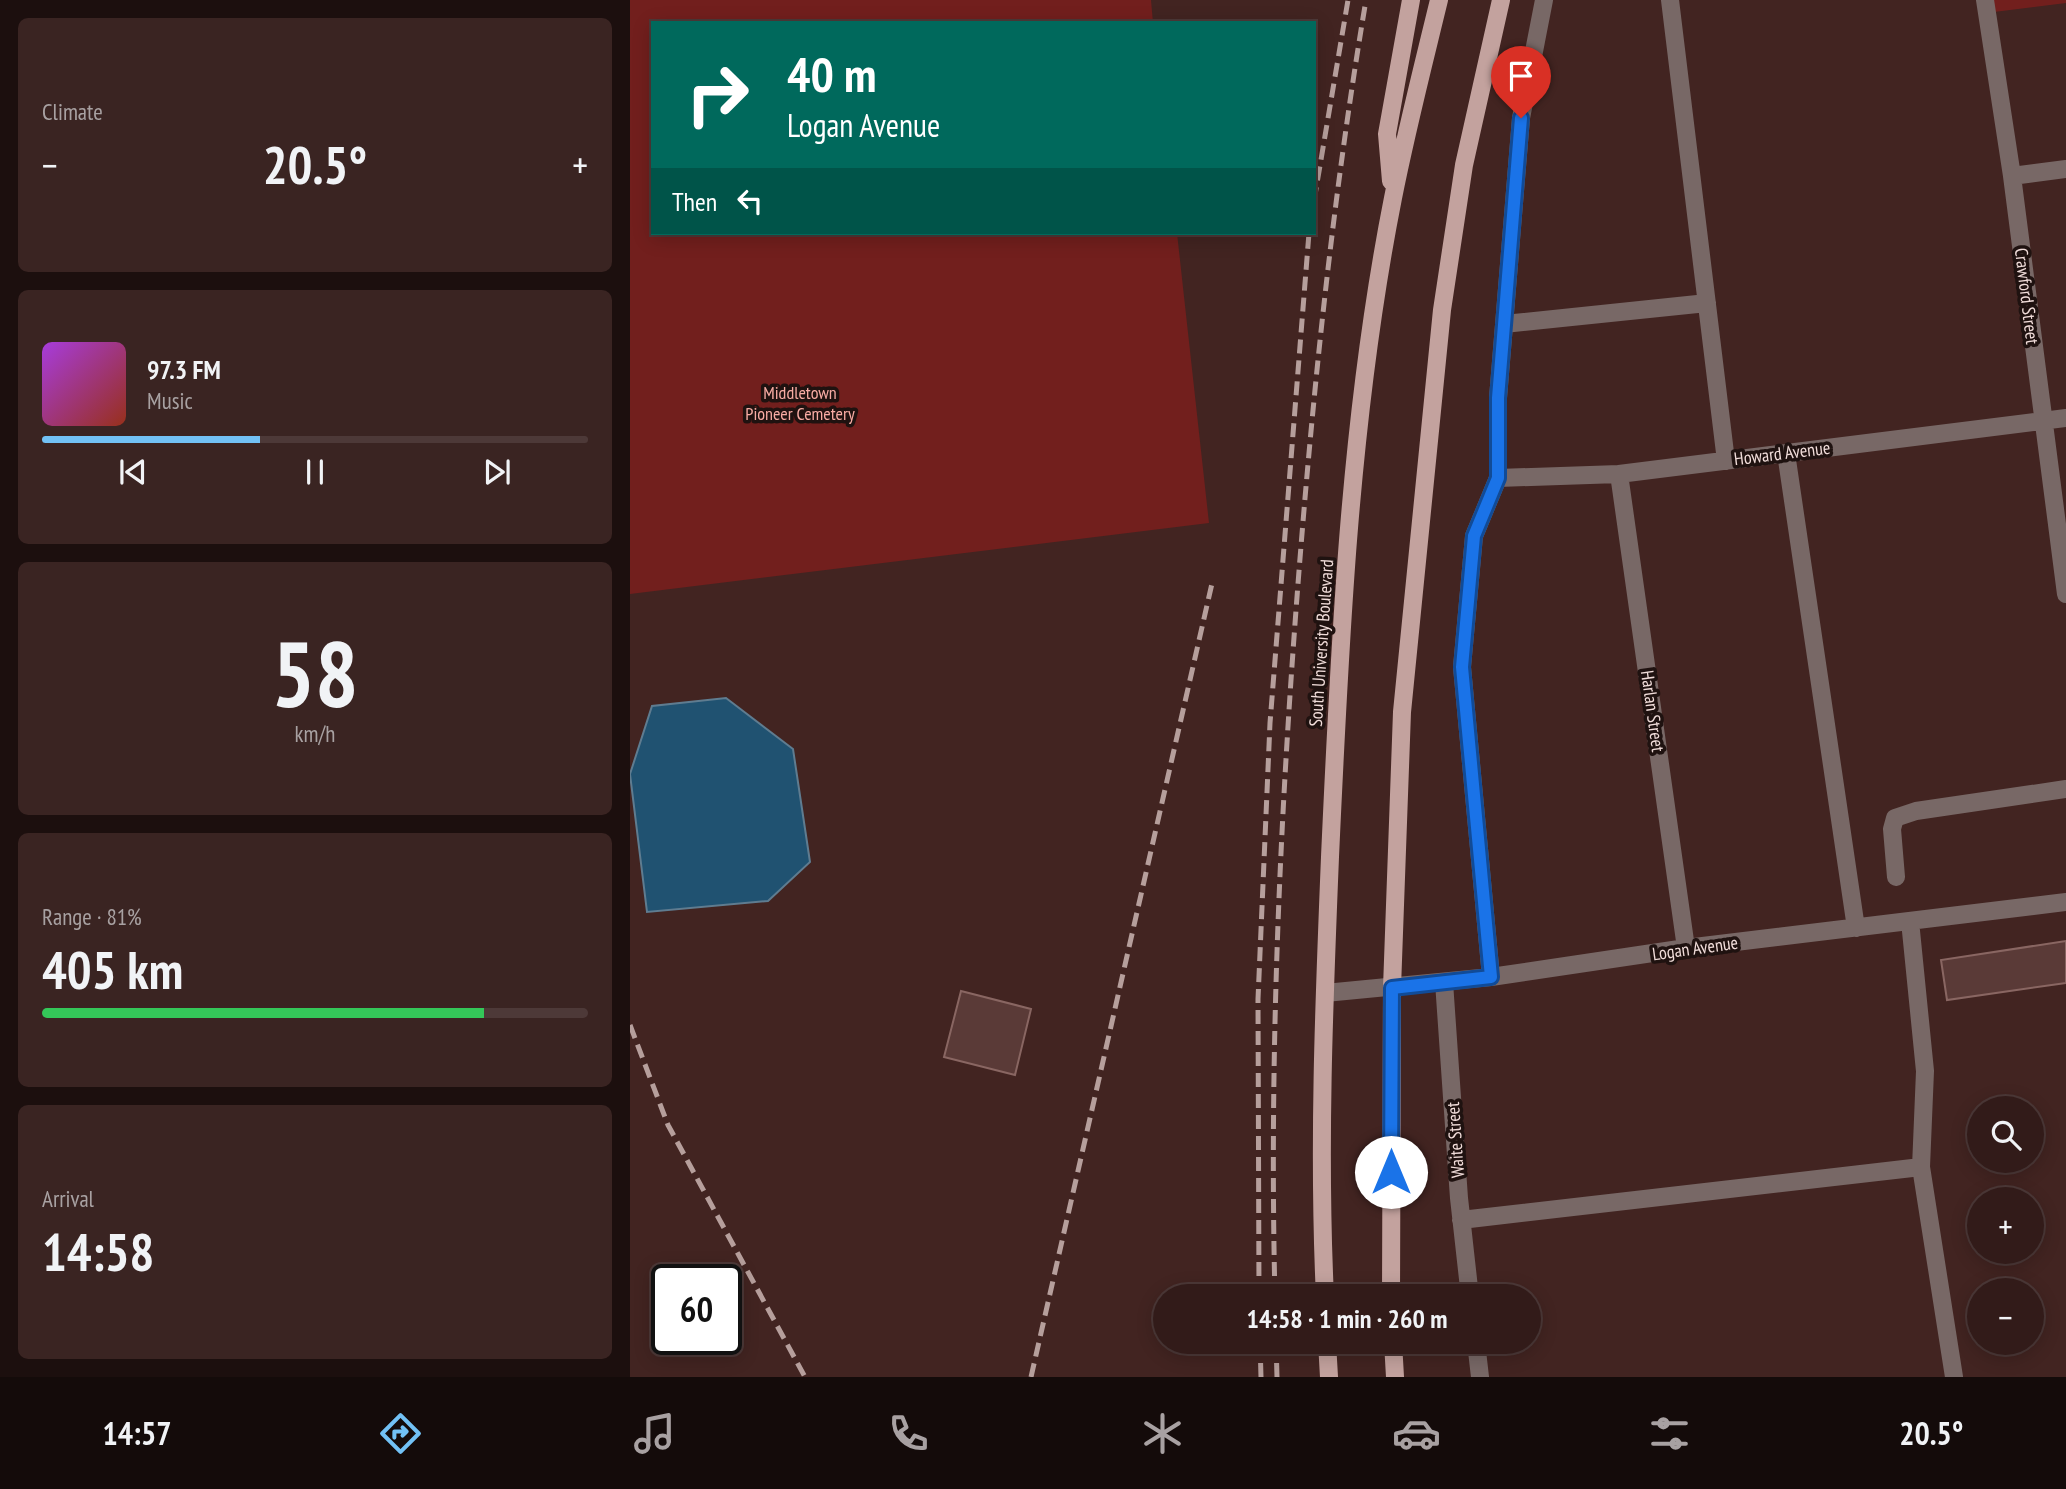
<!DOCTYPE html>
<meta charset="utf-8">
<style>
:root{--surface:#321b19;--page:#3a2422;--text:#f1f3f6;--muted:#a8a1a2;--line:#4d3938;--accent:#72c1f5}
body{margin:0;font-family:"PT Sans Narrow",sans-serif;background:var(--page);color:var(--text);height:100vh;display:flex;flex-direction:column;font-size:26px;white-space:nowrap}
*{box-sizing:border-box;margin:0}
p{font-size:23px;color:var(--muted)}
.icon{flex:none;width:38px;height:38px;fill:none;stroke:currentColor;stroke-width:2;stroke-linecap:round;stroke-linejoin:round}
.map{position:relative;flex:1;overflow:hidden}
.side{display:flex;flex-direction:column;gap:18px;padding:18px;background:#1c0f0e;width:630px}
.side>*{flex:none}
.top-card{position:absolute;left:21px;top:21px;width:665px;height:214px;border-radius:0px;box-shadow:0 4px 18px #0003,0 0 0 2px var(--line);background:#00695c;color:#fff;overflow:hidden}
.buttons{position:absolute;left:1337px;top:1096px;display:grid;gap:14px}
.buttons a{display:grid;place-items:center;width:77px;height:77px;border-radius:50%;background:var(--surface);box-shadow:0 4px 18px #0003,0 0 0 2px var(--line);font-size:35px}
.speed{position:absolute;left:21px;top:1264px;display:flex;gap:14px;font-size:35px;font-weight:700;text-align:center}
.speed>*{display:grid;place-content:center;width:91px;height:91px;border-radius:50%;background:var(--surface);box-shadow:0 4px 18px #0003,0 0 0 2px var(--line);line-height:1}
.speed .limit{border:4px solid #111;border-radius:10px;background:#fff;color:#111}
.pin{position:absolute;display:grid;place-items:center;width:60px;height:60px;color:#fff;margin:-72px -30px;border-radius:50% 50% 50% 0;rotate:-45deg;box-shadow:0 0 7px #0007}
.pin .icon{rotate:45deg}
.me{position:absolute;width:77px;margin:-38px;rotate:0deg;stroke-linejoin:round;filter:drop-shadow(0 0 5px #0008)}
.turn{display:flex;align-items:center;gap:24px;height:147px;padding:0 21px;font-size:32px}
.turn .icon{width:91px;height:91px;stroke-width:2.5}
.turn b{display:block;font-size:49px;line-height:60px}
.then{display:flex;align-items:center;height:66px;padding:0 21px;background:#0003;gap:14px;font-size:26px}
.big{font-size:52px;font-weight:700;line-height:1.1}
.side .widget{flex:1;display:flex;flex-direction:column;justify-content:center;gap:10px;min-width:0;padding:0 24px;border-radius:10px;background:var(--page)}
.side .dial{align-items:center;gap:0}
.dial b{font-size:91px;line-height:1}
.song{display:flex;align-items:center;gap:21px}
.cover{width:84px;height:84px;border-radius:10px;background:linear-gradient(135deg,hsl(280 70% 55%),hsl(10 70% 35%))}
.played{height:7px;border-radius:4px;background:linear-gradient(90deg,var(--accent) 40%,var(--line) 40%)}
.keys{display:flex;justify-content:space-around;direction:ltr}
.heat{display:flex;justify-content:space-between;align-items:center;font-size:38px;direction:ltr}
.charge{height:10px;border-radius:5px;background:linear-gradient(90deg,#34c759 81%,var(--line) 0)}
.trip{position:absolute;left:523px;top:1284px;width:388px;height:70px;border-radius:35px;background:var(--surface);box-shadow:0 4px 18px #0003,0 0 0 2px var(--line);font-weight:700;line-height:70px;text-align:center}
.tabs{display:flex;height:112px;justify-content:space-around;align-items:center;background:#140b0a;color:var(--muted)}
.tabs .icon{width:49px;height:49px}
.tabs .on{color:var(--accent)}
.tabs b{font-size:32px;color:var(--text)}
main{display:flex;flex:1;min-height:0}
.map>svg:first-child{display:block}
.green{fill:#721f1d}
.water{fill:#205271;stroke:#5f7c90;stroke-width:2}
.building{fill:#5a3a37;stroke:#896662;stroke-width:2}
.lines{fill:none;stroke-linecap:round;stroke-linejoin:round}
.minor{stroke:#786866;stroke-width:18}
.major{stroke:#c3a29e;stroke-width:18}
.rail{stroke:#b69f9c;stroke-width:5;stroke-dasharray:14 7;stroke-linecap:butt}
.route-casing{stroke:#114b97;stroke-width:18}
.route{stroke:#1a73e8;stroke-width:12}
.labels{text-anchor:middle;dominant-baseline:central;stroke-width:7;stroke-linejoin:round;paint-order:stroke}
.street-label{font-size:18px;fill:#f1ddda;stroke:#1f1210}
.park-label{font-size:18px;fill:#f9aca4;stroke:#1f1210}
</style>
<main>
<section class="side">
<div class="widget"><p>Climate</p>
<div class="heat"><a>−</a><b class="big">20.5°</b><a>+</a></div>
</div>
<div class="widget">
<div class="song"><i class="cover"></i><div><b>97.3 FM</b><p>Music</p></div></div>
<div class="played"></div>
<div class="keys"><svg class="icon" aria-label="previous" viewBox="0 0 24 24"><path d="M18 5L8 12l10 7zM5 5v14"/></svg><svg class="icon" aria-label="pause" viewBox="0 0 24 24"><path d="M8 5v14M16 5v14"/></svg><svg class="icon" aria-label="next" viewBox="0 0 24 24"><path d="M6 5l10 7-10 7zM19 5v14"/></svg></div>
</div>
<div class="widget dial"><b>58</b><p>km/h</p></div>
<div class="widget"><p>Range · 81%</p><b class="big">405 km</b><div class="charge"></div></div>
<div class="widget"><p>Arrival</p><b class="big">14:58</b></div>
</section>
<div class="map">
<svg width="1436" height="1377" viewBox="0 0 1436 1377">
<rect width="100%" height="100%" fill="#422421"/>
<path class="green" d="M0 0H521L523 23H23V233H547L579 523 0 594Z
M1355 0H1436V3L1356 13Z"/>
<path class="water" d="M96 698 163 749 180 862 138 901 17 912 0 774 22 706Z"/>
<path class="building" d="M1436 941V983L1317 1000 1311 960Z
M331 991 401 1009 385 1075 314 1057Z"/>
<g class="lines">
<path class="minor" d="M1040 0 1096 461
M1355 0 1382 176 1436 594
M1382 176 1436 169
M874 324 1077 303
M1156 453 1226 928
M989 474 1056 948
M868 478 989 474 1436 418
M1266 877 1262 829 1265 818 1286 811 1436 789
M1280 921 1295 1071 1291 1167 1324 1377
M861 977 832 667 844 536 868 478V398L891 118 914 0
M814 982 829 1198 840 1297
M695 993 861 977 1056 948 1436 902
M831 1220 1291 1167
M846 1342 850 1377"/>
<path class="major" d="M761 181 757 134 781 0
M695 1297C688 1150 694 1004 700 857 710 637 720 415 763 198 776 132 793 66 809 0
M761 1297 762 988 772 712 812 310 834 165 871 0
M697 1342 699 1377
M763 1342 765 1377"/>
<path class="rail" d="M684 201 718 0
M0 1025 38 1125 175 1377
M629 1297 628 999 640 723 679 233
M645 1297C639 1055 650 813 669 571 684 381 704 189 736 0
M630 1342 631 1377
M646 1342 647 1377
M401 1377 583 579"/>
</g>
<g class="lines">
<g class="route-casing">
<path id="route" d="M761 1172 762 988 861 977 832 667 844 536 868 478V398L891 118"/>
</g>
<use href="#route" class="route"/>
</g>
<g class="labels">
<g class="street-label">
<text transform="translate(1397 296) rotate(83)">Crawford Street</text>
<text transform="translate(1152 453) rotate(-7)">Howard Avenue</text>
<text transform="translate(691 643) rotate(-86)">South University Boulevard</text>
<text transform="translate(1023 711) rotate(82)">Harlan Street</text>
<text transform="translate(1065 948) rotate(-8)">Logan Avenue</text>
<text transform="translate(825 1140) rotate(-94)">Waite Street</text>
</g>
<g class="park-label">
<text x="170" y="392">Middletown<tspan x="170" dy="21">Pioneer Cemetery</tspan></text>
</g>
</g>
</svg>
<div class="buttons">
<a><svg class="icon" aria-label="search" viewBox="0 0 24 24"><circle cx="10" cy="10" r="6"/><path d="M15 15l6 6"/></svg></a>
<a>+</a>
<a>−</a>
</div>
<div class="speed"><div class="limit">60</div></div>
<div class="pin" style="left:891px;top:118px;background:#d93025"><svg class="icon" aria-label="arrive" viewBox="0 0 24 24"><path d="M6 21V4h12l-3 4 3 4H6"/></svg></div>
<svg class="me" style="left:761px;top:1172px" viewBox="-20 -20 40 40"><circle r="19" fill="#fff"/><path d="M0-13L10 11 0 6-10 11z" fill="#1a73e8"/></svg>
<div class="trip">14:58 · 1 min · 260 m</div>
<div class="top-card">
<div class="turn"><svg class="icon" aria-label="right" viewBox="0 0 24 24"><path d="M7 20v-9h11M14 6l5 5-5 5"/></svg><div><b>40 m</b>Logan Avenue</div></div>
<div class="then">Then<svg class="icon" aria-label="left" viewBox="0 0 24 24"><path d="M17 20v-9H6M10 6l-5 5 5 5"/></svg></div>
</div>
</div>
</main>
<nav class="tabs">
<b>14:57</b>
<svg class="icon on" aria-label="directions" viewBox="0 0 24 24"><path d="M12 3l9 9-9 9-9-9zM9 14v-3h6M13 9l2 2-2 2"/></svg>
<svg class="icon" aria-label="music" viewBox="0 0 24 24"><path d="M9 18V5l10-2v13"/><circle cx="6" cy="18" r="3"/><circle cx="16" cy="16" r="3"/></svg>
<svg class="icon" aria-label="phone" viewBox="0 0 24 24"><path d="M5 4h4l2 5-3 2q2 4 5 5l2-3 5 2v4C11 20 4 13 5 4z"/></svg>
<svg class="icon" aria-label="climate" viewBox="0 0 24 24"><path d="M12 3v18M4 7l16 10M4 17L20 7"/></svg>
<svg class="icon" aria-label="car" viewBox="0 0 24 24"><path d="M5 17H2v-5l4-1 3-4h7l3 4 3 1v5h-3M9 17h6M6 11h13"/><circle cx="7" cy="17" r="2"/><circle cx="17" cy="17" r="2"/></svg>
<svg class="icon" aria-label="filters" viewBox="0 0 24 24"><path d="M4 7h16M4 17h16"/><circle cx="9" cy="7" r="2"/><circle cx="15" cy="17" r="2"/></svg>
<b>20.5°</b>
</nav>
